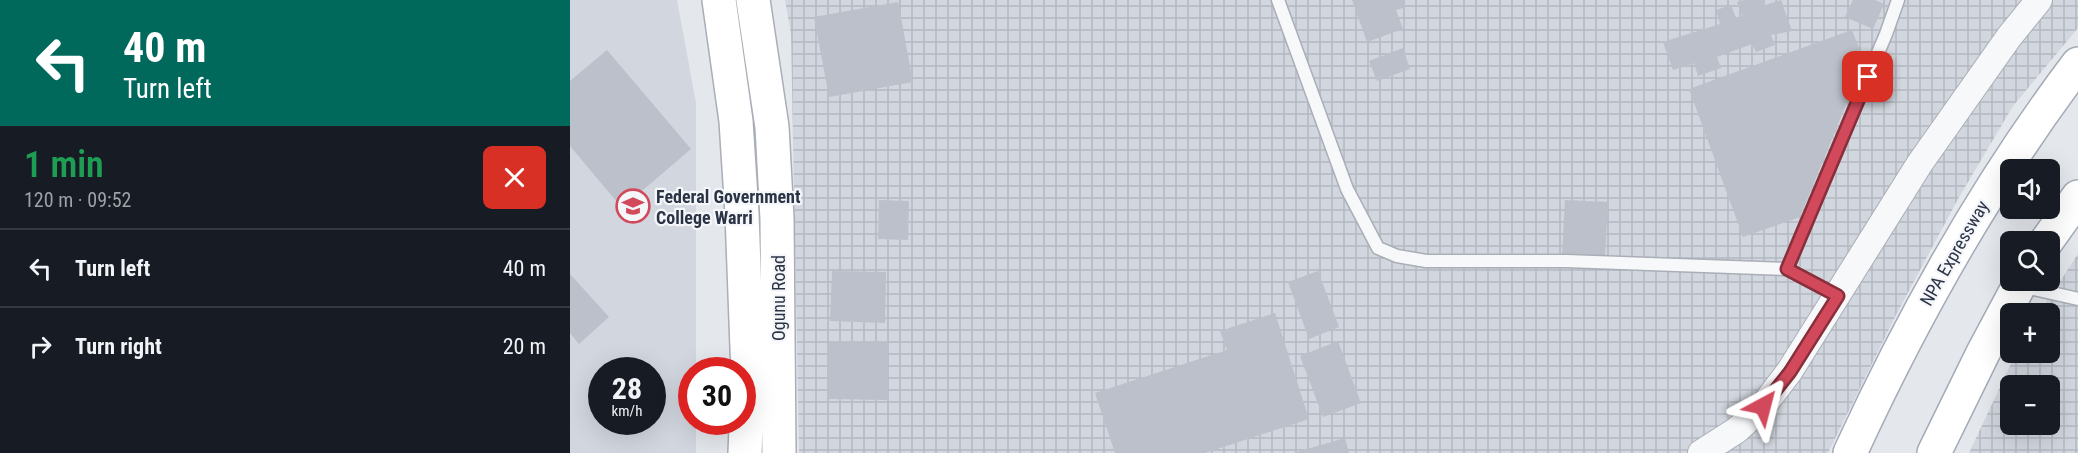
<!DOCTYPE html>
<html lang="en">
<head>
<meta charset="utf-8">
<style>
	body { margin:0; font-family:"Roboto Condensed",sans-serif; background:#20242c; color:#f1f3f6; height:100vh; display:flex; flex-direction:column; font-size:22px; white-space:nowrap }
	* { box-sizing:border-box; margin:0 }
	p { font-size:20px; color:#9ea1a6 }
	.icon { flex:none; width:33px; height:33px; fill:none; stroke:currentColor; stroke-width:2; stroke-linecap:round; stroke-linejoin:round }
	.map { position:relative; flex:1; overflow:hidden }
	.sheet { display:flex; flex-direction:column; background:#171b24; width:570px }
	.sheet>* { flex:none }
	.guide { background:#00695c; color:#fff; overflow:hidden }
	.controls { position:absolute; left:1430px; top:159px; display:grid; gap:12px }
	.controls a { display:grid; place-items:center; width:60px; height:60px; border-radius:9px; background:#171b24; box-shadow:0 6px 24px #0002; font-size:30px }
	.speed { position:absolute; left:18px; top:357px; display:flex; gap:12px; font-size:30px; font-weight:700; text-align:center }
	.speed>* { display:grid; place-content:center; width:78px; height:78px; border-radius:50%; background:#171b24; box-shadow:0 6px 24px #0002; line-height:1 }
	.speed small { font-size:15px; font-weight:400 }
	.speed .limit { border:9px solid #d22; background:#fff; color:#111 }
	.pin { position:absolute; display:grid; place-items:center; width:51px; height:51px; color:#fff; margin:-26px; border-radius:12px; box-shadow:0 3px 9px #0006 }
	.me { position:absolute; width:66px; margin:-33px; rotate:38deg; stroke-linejoin:round; filter:drop-shadow(0 0 4px #0008) }
	.turn { display:flex; align-items:center; gap:21px; height:126px; padding:0 24px; font-size:27px }
	.turn .icon { width:78px; height:78px; stroke-width:2.5 }
	.turn b { display:block; font-size:42px; line-height:51px }
	.round { display:grid; place-items:center; flex:none; width:63px; height:63px; border-radius:9px; background:#20242c }
	.headline { display:flex; align-items:center; justify-content:space-between; height:102px; padding:0 24px }
	h1 { font-size:36px; font-weight:600; line-height:45px; color:#1e9e55 }
	ul { padding:0; list-style:none }
	li { display:flex; align-items:center; gap:18px; height:78px; padding:0 24px; border-top:2px solid #363941 }
	li div { flex:1 }
	li b { display:block; font-size:22px }
	li em { font-style:normal }
	main { display:flex; flex:1; min-height:0 }
	.map>svg:first-child { display:block }
	.built { fill:#d2d6de; fill-rule:evenodd }
	.industrial { fill:url(#industrial-grid); fill-rule:evenodd }
	.building { fill:#bbc0ca }
	.lines { fill:none; stroke-linecap:round; stroke-linejoin:round }
	.service-casing { stroke:#a9aeb7; stroke-width:15 }
	.minor-casing { stroke:#a9aeb7; stroke-width:28 }
	.secondary-casing { stroke:#a9aeb7; stroke-width:36 }
	.primary-casing { stroke:#a3abb8; stroke-width:36 }
	.service { stroke:#f7f8fa; stroke-width:12 }
	.minor { stroke:#f7f8fa; stroke-width:26 }
	.secondary { stroke:#fff; stroke-width:33 }
	.primary { stroke:#fff; stroke-width:33 }
	.route-casing { stroke:#882f3b; stroke-width:15 }
	.route { stroke:#d1495b; stroke-width:10 }
	.labels { text-anchor:middle; dominant-baseline:central; stroke-width:4.5; stroke-linejoin:round; paint-order:stroke }
	.poi-label { font-size:18px; font-weight:bold; fill:#2b3445; stroke:#f4f6f9; text-anchor:start }
	.street-label { font-size:18px; fill:#2b3445; stroke:#f4f6f9 }
</style>
</head>
<body>
<main>
<section class="sheet">
<div class="guide">
<div class="turn"><svg class="icon" aria-label="left" viewBox="0 0 24 24"><path d="M17 20v-9H6M10 6l-5 5 5 5"/></svg><div><b>40 m</b>Turn left</div></div>
</div>
<div class="headline"><div><h1>1 min</h1><p>120 m · 09:52</p></div><a class="round" style="background:#d93025;color:#fff"><svg class="icon" aria-label="close" viewBox="0 0 24 24"><path d="M6 6l12 12M18 6L6 18"/></svg></a></div>
<ul>
<li><svg class="icon" aria-label="left" viewBox="0 0 24 24"><path d="M17 20v-9H6M10 6l-5 5 5 5"/></svg><div><b>Turn left</b></div><em>40 m</em></li>
<li><svg class="icon" aria-label="right" viewBox="0 0 24 24"><path d="M7 20v-9h11M14 6l5 5-5 5"/></svg><div><b>Turn right</b></div><em>20 m</em></li>
</ul>
</section>
<div class="map">
<svg width="1508" height="453" viewBox="0 0 1508 453">
	<defs>
		<pattern id="industrial-grid" width="8" height="8" patternUnits="userSpaceOnUse" patternTransform="scale(1.5)"><rect width="8" height="8" fill="#d2d6de"/><path d="M0 4h8M4 0v8" fill="none" stroke="#b4b8c0"/></pattern>
	</defs>
	<rect width="100%" height="100%" fill="#e4e7ec"/>
	<!-- built -->
	<path class="built" d="M0 0H107L126 103V370H122V422H126V453H0ZM32 370H82V422H32Z"/>
	<!-- industrial -->
	<path class="industrial" d="M215 0H1508V28L1443 106 1388 199 1326 315 1258 453H229L221 34Z
		M1508 254V453H1399L1446 353 1479 352V314L1469 313ZM1440 386H1479V424H1440Z"/>
	<!-- building -->
	<path class="building" d="M782 0H834L836 7 826 10 833 29 797 42Z
		M1174 0H1193L1195 5 1211 0 1222 31 1201 35 1205 45 1186 52 1182 44 1147 57 1151 68 1128 76 1124 63 1103 70 1093 42 1150 24 1146 10 1161 5 1166 18 1172 16 1167 2Z
		M1283 0H1305L1314 4 1303 29 1275 17Z
		M328 2 343 82 259 97 244 17Z
		M1282 30 1294 61 1230 217 1173 237 1119 89Z
		M833 48 840 69 807 81 799 61Z
		M37 50 121 149 52 208 0 146V81Z
		M309 200 339 201 338 240 308 239Z
		M995 200 1038 202 1035 257 992 255Z
		M262 271 316 272 315 323 260 321Z
		M748 271 769 327 739 339 718 282Z
		M0 274 39 317 9 344 0 333Z
		M705 313 739 419 635 453H545L525 393 657 350 650 331Z
		M259 341H318V400L258 399Z
		M768 341 791 403 753 417 730 356Z
		M775 438 779 453H727V452Z"/>
	<g class="lines">
		<defs>
			<path id="service" d="M708 0 777 189 808 248 827 256 856 261H996L1217 269 1268 296
				M1217 269 1316 34 1328 0
				M1451 286 1508 299"/>
			<path id="minor" d="M1131 453 1167 430 1193 406 1219 372 1350 163 1439 37 1469 0"/>
			<path id="secondary" d="M149 0 166 121 172 214 178 375 175 453
				M183 0 202 127 207 219 209 453"/>
			<path id="primary" d="M1476 242 1508 197
				M1280 453C1343 316 1417 184 1508 64
				M1364 453 1413 353 1452 280"/>
		</defs>
		<!-- service casing -->
		<use href="#service" class="service-casing"/>
		<!-- minor casing -->
		<use href="#minor" class="minor-casing"/>
		<!-- secondary casing -->
		<use href="#secondary" class="secondary-casing"/>
		<!-- primary casing -->
		<use href="#primary" class="primary-casing"/>
		<!-- service -->
		<use href="#service" class="service"/>
		<!-- minor -->
		<use href="#minor" class="minor"/>
		<!-- secondary -->
		<use href="#secondary" class="secondary"/>
		<!-- primary -->
		<use href="#primary" class="primary"/>
	</g>
	<g class="lines">
		<defs>
			<path id="route" d="M1193 406 1220 372 1268 296 1217 269 1298 77"/>
		</defs>
		<!-- route casing -->
		<use href="#route" class="route-casing"/>
		<!-- route -->
		<use href="#route" class="route"/>
	</g>
	<!-- icons -->
	<defs>
		<symbol id="university-ring" viewBox="-11 -11 22 22"><circle r="9.5" fill="#f4f6f9" stroke="#d1495b" stroke-width="1.5"/><path d="M0-5L7-2L0 1L-7-2ZM-4 1L0 2.5L4 1V4Q0 6-4 4Z" fill="#d1495b"/></symbol>
	</defs>
	<g fill-rule="evenodd">
		<use href="#university-ring" x="44" y="187" width="38" height="38"/>
	</g>
	<g class="labels">
		<!-- poi labels -->
		<g class="poi-label">
			<text x="86" y="196">Federal Government<tspan x="86" dy="21">College Warri</tspan></text>
		</g>
		<!-- street labels -->
		<g class="street-label">
			<text transform="translate(1384 253) rotate(-60)">NPA Expressway</text>
			<text transform="translate(208 298) rotate(-90)">Ogunu Road</text>
		</g>
	</g>
</svg>
<div class="controls">
<a><svg class="icon" aria-label="sound" viewBox="0 0 24 24"><path d="M4 9h4l5-4v14l-5-4H4zM17 9q2 3 0 6"/></svg></a>
<a><svg class="icon" aria-label="search" viewBox="0 0 24 24"><circle cx="10" cy="10" r="6"/><path d="M15 15l6 6"/></svg></a>
<a>+</a>
<a>−</a>
</div>
<div class="speed"><div>28<small>km/h</small></div><div class="limit">30</div></div>
<div class="pin" style="left:1298px;top:77px;background:#d93025"><svg class="icon" aria-label="arrive" viewBox="0 0 24 24"><path d="M6 21V4h12l-3 4 3 4H6"/></svg></div>
<svg class="me" style="left:1193px;top:406px" viewBox="-20 -20 40 40"><path d="M0-17L14 15 0 8-14 15z" fill="#d1495b" stroke="#fff" stroke-width="4"/></svg>
</div>
</main>
</body>
</html>
